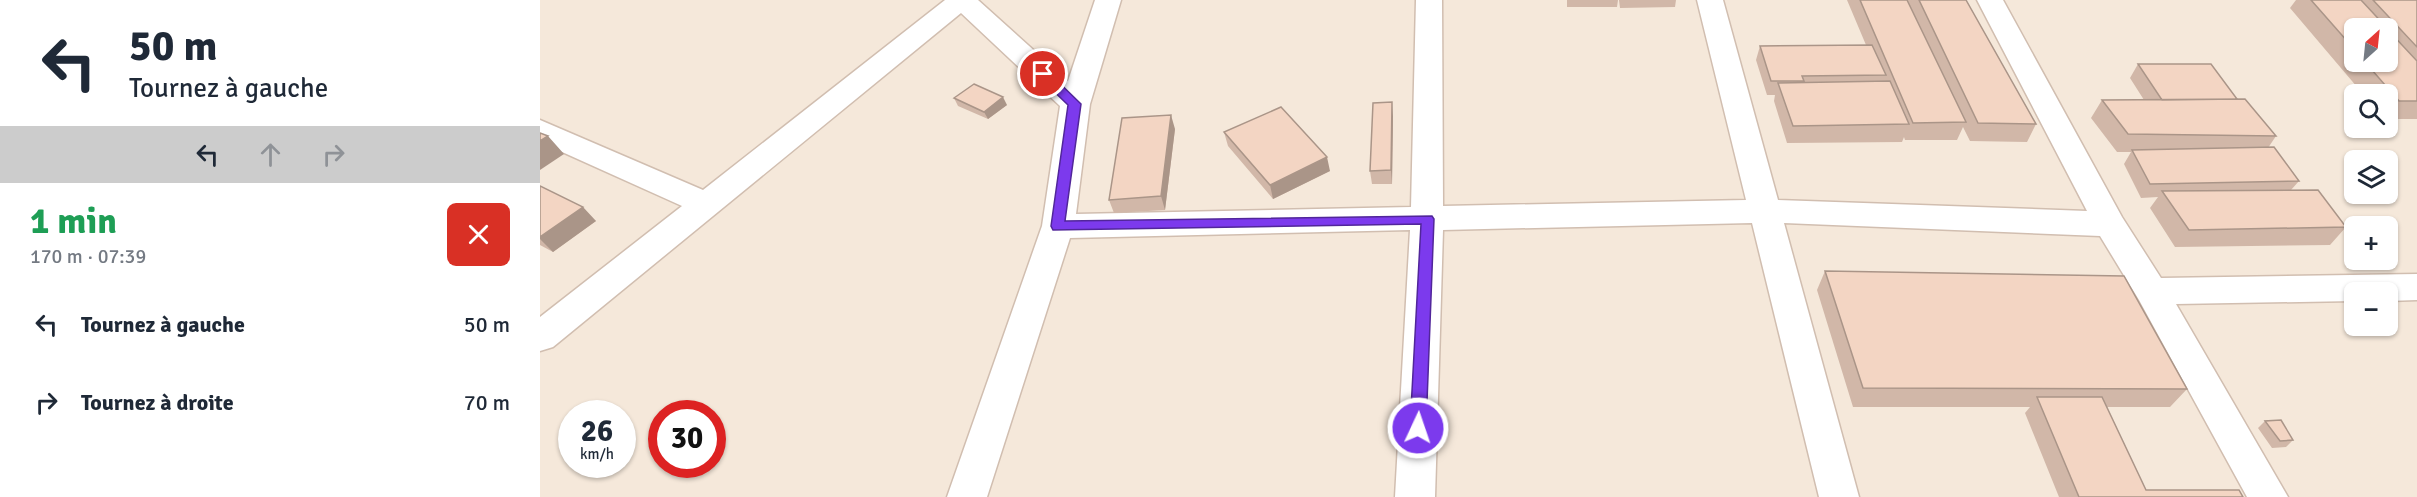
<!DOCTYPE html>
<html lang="fr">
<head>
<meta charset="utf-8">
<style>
	body { margin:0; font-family:Signika,sans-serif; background:#f6f6f7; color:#1f2937; height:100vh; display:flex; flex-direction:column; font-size:22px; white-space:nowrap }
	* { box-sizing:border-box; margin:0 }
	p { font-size:20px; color:#747a83 }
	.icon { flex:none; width:33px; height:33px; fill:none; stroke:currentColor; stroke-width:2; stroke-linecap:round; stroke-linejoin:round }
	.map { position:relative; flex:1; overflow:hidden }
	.panel { display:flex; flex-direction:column; background:#fff; width:540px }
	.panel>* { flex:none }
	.top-card { background:#fff; color:#1f2937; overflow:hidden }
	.needle { width:39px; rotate:27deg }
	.controls { position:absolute; left:1804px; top:18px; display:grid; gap:12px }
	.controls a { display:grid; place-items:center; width:54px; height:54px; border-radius:9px; background:#fff; box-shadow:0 2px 4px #0004; font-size:30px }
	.speed { position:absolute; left:18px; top:400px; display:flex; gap:12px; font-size:30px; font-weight:700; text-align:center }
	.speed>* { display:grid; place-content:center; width:78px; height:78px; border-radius:50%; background:#fff; box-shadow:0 2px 4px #0004; line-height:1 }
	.speed small { font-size:15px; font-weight:400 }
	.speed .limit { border:9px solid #d22; background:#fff; color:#111 }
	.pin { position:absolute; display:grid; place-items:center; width:51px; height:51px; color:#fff; margin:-26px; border:3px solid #fff; border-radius:50%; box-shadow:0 2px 6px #0007 }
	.me { position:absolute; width:66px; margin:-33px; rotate:3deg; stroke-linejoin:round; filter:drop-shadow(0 0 4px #0008) }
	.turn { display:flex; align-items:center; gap:21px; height:126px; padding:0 30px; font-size:27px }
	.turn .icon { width:78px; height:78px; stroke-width:2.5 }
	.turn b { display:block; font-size:42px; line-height:51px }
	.lanes { display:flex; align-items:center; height:57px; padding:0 30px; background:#0003; justify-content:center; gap:30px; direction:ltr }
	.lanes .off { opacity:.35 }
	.round { display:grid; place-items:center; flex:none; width:63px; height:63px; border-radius:9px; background:#f6f6f7 }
	.summary { display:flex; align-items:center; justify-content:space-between; height:102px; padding:0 30px }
	h1 { font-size:36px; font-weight:800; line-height:45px; color:#1e9e55 }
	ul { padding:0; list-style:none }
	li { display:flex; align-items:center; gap:18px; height:78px; padding:0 30px }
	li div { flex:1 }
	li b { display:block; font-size:22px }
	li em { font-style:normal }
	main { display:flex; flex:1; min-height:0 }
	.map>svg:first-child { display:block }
	.residential { fill:#f5e8da; fill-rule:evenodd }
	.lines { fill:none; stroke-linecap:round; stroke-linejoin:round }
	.minor-casing { stroke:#d1beb0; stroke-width:3 }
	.minor { fill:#fff; fill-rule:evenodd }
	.wall { fill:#d1b7a8; fill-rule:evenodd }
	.shaded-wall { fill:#aa9588 }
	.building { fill:#f3d5c3; stroke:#aa9588; stroke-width:1.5 }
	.route { fill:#7c3aed; stroke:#51269a; stroke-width:1.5 }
</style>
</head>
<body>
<main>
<section class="panel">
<div class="top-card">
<div class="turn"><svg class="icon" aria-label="left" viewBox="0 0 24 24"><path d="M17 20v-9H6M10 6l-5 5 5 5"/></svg><div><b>50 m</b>Tournez à gauche</div></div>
<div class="lanes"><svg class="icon" aria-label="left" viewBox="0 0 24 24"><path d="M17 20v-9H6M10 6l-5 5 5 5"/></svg><svg class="icon off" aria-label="ahead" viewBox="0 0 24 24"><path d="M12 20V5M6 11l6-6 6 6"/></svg><svg class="icon off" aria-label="right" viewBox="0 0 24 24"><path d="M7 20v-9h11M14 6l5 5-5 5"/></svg></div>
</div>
<div class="summary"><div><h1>1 min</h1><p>170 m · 07:39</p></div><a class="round" style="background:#d93025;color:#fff"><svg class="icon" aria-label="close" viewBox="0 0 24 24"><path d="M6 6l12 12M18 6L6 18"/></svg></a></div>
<ul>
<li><svg class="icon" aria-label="left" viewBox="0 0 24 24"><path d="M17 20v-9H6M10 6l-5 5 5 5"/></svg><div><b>Tournez à gauche</b></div><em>50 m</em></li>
<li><svg class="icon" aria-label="right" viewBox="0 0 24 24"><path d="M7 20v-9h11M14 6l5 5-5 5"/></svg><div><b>Tournez à droite</b></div><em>70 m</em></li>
</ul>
</section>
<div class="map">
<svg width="1877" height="497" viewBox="0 0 1877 497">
	<rect width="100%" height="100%" fill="#fdf6ec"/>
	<!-- residential -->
	<path class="residential" d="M0 0H1877V497H0ZM1815 28H1848V62H1815ZM1815 94H1848V128H1815ZM1815 160H1848V194H1815ZM1815 226H1848V260H1815ZM1815 292H1848V326H1815ZM32 414H82V465H32ZM122 414H172V465H122Z"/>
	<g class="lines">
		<defs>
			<path id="minor" d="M405 0H438L528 81 555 0H581L550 104 536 214 871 207 876 0H902L903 206 1206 200 1157 0H1183L1238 200 1547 211 1437 0H1463L1582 217 1621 278 1877 274V300L1848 301V292H1815V301L1636 304 1748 497H1707L1599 300 1560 236 1244 223 1319 497H1279L1212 223 903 230 895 497H855L870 230 530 238 447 497H407L502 226 520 106 421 13 13 347 0 351V317L142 206 0 142V120L163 190Z"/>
		</defs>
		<!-- minor casing -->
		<use href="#minor" class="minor-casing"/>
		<!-- minor -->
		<use href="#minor" class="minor"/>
	</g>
	<!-- wall -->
	<path class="wall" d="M1027 0H1078L1077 7H1027Z
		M1079 0H1136L1135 7 1080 8Z
		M1307 0H1426L1496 124 1487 142 1430 141 1423 127 1417 140H1365L1364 137 1362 142 1247 143 1234 101 1235 95H1227L1216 60 1220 46 1326 45Z
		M1756 0H1877V119H1848V94H1823L1750 8ZM1815 28H1848V62H1815Z
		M1598 64 1697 99 1736 136 1728 148 1759 181 1751 190 1806 227 1790 245 1635 247 1610 208 1618 197 1601 198 1584 164 1591 152H1577L1551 118 1562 100H1604L1590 78Z
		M414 98 467 105 448 119 418 106Z
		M853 116 852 184H832L830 171Z
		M635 129 625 210 574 213 569 200Z
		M684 132 790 171 733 199 688 146Z
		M0 186 56 221 13 252 0 245Z
		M1285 271 1647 389 1630 407H1567L1606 490 1703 497H1519L1485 413 1490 407H1313L1277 290Z
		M1725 421 1753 440 1746 447 1732 448 1718 428Z"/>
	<!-- shaded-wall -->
	<path class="shaded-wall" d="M463 97 467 105 448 119 444 112Z
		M852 102 853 116 852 184 851 170Z
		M631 115 635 129 625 210 621 196Z
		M8 136 24 154 0 170V141Z
		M787 157 790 171 733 199 730 185Z
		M43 207 56 221 13 252 0 239V237Z"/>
	<!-- building -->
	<path class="building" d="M1320 0H1367L1426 122 1373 123Z
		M1379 0H1426L1496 124 1438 123Z
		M1771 0H1821L1847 28H1815V50Z
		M1833 0H1877V47Z
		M1848 30 1877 61V101H1859L1825 62H1848Z
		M1332 45 1346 75 1262 76 1264 81H1231L1220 46Z
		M1598 64H1671L1697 99 1622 100Z
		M1350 81 1369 124 1253 126 1238 83Z
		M434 84 463 97 444 112 414 98Z
		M1705 99 1736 136 1588 134 1562 100Z
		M852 102 851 170 830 171 833 103Z
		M741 107 787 157 730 185 684 132Z
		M631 115 621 196 569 200 582 118Z
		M0 133 8 136 0 141Z
		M1734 147 1759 181 1610 184 1592 150Z
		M0 186 43 207 0 237Z
		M1778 190 1806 227 1649 230 1622 191Z
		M1285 271 1584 276 1647 389 1323 388Z
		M1497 397H1562L1606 490H1699L1703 497H1539Z
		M1741 420 1753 440 1740 441 1725 421Z"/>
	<!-- route -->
	<path class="route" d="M503 70 507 71 541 104 525 221 892 216 894 219 886 428 883 432 878 434 872 432 870 428 881 224 513 230 511 226 528 105 499 77 497 74Z"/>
</svg>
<div class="controls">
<a><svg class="needle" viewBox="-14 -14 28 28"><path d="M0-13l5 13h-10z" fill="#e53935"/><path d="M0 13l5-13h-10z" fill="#747a83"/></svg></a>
<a><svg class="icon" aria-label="search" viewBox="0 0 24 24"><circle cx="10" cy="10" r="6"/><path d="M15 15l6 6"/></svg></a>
<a><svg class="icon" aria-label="layers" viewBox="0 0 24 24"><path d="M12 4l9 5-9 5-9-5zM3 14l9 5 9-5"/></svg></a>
<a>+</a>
<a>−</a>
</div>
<div class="speed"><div>26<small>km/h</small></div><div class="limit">30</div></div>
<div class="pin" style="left:503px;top:74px;background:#d93025"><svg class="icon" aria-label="arrive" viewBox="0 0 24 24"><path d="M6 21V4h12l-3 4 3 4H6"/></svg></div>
<svg class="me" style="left:878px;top:428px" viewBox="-20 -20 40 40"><circle r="17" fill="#7c3aed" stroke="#fff" stroke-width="3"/><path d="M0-11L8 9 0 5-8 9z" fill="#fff"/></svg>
</div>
</main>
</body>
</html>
